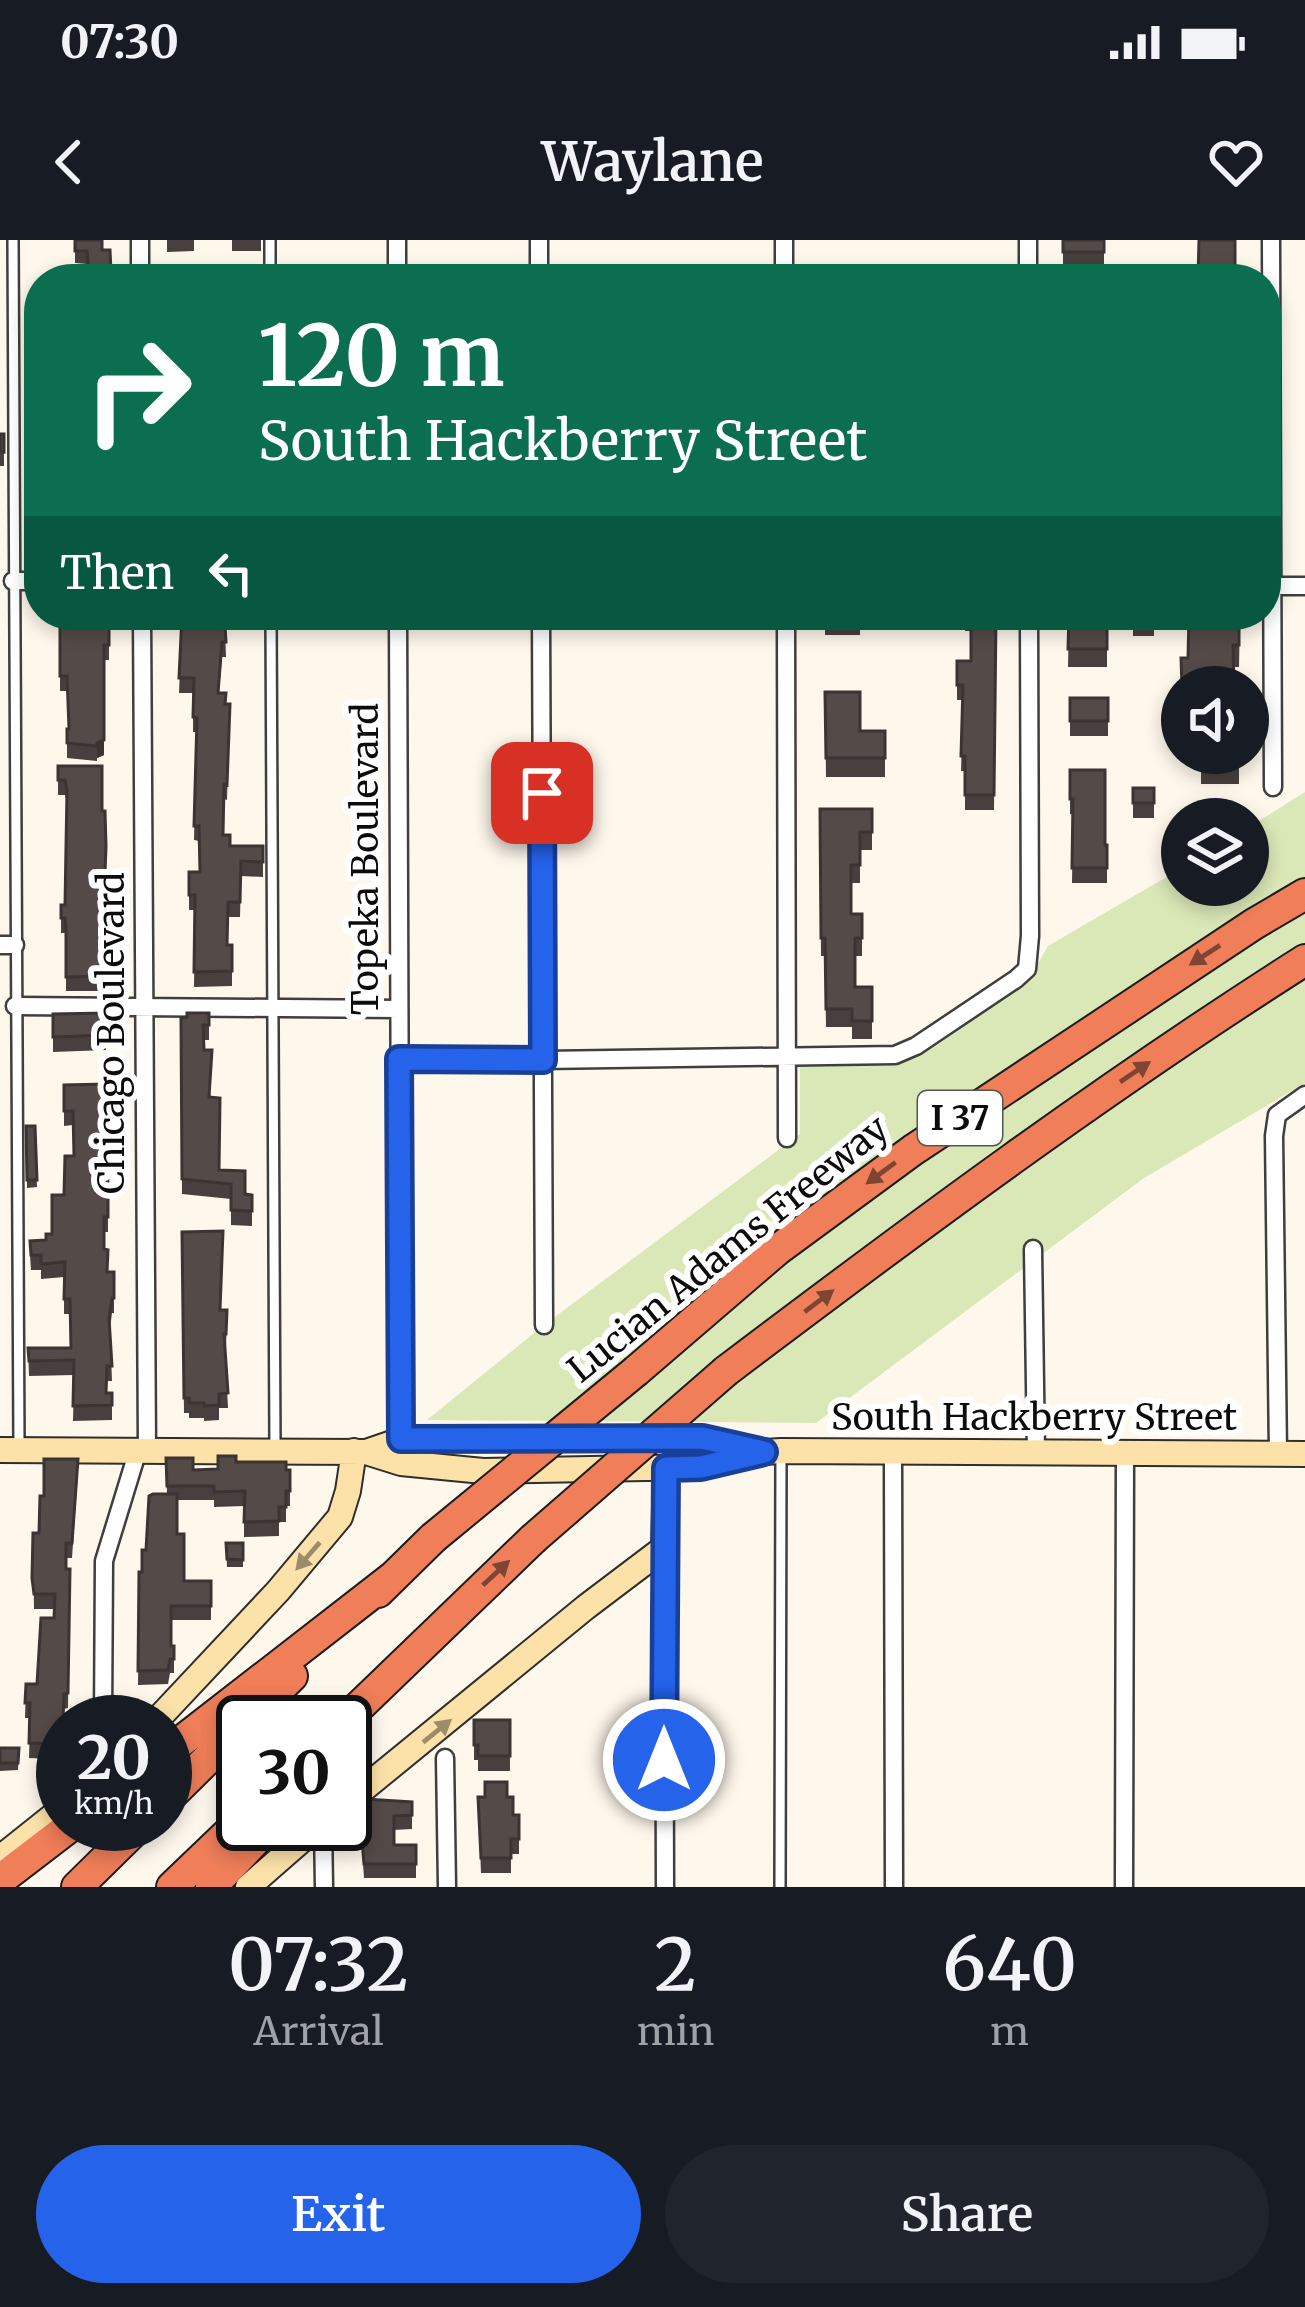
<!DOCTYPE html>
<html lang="en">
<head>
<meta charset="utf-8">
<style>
	body { margin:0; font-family:Merriweather,serif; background:#20242c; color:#f1f3f6; height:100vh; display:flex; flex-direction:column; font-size:45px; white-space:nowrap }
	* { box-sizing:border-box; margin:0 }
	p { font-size:39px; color:#9ea1a6 }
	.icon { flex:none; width:66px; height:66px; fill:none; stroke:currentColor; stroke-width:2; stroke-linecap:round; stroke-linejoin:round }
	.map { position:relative; height:1647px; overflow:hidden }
	.drawer { display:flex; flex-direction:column; background:#171b24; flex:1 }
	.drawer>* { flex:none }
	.banner { position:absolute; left:24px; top:24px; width:1257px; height:366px; border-radius:48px; box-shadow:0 6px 18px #0003; background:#0b6e4f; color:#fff; overflow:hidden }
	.buttons { position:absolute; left:1161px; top:426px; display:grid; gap:24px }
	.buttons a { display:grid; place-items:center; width:108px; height:108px; border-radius:50%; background:#171b24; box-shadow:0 6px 18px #0003; font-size:60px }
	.speed { position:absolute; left:36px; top:1455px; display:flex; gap:24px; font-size:60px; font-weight:700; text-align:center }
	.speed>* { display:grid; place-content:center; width:156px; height:156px; border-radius:50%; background:#171b24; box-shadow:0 6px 18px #0003; line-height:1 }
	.speed small { font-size:30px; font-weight:400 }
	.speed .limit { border:6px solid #111; border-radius:18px; background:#fff; color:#111 }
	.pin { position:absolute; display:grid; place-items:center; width:102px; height:102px; color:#fff; margin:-51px; border-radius:24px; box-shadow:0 6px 18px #0006 }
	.me { position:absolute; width:132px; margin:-66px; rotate:0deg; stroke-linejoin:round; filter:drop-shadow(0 0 9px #0008) }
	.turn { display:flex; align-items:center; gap:42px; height:252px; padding:0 36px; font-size:54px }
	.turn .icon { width:156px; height:156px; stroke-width:2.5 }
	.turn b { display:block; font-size:84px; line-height:102px }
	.then { display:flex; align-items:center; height:114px; padding:0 36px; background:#0003; gap:24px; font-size:45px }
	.eta { display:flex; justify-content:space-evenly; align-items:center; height:204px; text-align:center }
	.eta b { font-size:72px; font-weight:600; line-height:84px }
	.button { display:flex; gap:24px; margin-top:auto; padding:24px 36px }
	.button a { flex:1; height:138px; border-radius:72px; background:#2563eb; color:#fff; font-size:48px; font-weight:600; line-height:138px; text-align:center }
	.button a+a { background:#20242c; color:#f1f3f6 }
	.status { display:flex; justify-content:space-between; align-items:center; height:84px; padding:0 60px; background:#171b24; direction:ltr }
	.status svg { height:33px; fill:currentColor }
	header { display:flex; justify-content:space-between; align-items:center; height:156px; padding:0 36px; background:#171b24; font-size:54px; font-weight:600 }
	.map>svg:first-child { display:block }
	.green { fill:#dae7b7 }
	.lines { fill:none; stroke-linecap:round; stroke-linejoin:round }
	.lane-casing { stroke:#3f3f3f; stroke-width:14 }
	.street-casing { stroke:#3f3f3f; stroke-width:21 }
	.secondary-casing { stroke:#2e2e2e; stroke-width:28 }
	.highway-casing { stroke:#1d1d1d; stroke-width:34 }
	.lane { stroke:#fff; stroke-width:9 }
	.street { stroke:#fff; stroke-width:16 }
	.secondary { stroke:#fce2a9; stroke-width:24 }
	.highway { stroke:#ef7e59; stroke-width:30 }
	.highway-bridge-casing { stroke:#1d1d1d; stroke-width:34; stroke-linecap:butt }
	.highway-bridge { stroke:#ef7e59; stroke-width:30 }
	.wall { fill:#48403f }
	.shaded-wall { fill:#3b3433 }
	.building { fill:#544b49; stroke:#3b3433; stroke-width:3 }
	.oneway { fill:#7e4532 }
	.oneway2 { fill:#9c8c6a }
	.route-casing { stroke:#184099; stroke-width:30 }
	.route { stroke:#2563eb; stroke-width:21 }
	.labels { text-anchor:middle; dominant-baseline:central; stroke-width:12; stroke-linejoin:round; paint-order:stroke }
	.shield { fill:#fff; stroke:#555; stroke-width:3 }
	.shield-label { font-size:33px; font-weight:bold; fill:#0c0c0c }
	.street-label { font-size:36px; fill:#0c0c0c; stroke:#fff }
</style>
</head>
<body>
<div class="status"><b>07:30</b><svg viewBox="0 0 49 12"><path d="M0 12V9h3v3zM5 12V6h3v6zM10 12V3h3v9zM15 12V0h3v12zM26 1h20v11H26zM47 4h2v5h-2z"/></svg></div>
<header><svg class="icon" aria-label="back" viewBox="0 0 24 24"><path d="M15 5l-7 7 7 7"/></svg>Waylane<svg class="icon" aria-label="heart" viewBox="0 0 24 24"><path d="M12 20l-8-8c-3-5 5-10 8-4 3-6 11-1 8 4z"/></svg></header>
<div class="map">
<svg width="1305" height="1647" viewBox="0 0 1305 1647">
	<rect width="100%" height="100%" fill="#fef7ec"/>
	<!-- green -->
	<path class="green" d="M1305 552V843L1144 938 816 1183 427 1180 544 1085 800 894V827L899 825 936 806 1027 743 1048 706 1182 628V645H1248V588Z"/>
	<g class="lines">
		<defs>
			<path id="lane" d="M13 0 19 1207
				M270 0V39
				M271 375 275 1210
				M780 1647 781 1211"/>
			<path id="street" d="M140 0V39
				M397 0V39
				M539 0V39
				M784 0V39
				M1028 0V39
				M1271 0 1273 547
				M13 341H39
				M1266 346H1305
				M142 375 147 1210
				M398 375 401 1208
				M541 375 544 1085
				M786 375 787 898
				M0 705H15
				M15 766 399 769
				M399 819 543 820 895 815 916 806 1016 739 1027 729 1030 696 1029 375
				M1033 1009 1036 1213
				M893 1213 894 1647
				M1278 1214 1274 896 1277 875 1305 855
				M664 1308 665 1647
				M103 1482 104 1321 138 1210
				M445 1518 447 1647
				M323 1584 324 1647
				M1124 1647 1125 1212"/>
			<path id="secondary" d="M0 1210 366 1212 401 1223 483 1231 701 1227 764 1212 781 1211 1305 1214
				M366 1212 401 1200 456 1199 702 1198 755 1210
				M155 1482 278 1351 340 1277 348 1251 354 1211
				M345 1564 586 1367 664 1308 666 1229
				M0 1618 63 1568
				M248 1647 320 1584"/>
			<path id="highway" d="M636 1131 777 1010 913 910 1254 684 1305 654
				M726 1131C915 988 1105 847 1305 720
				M378 1352 433 1298
				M245 1482 292 1436
				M343 1482 533 1299
				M165 1514 393 1337
				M165 1561 243 1484
				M0 1640 73 1584
				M77 1647 141 1584
				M172 1647 243 1579
				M211 1647 271 1584"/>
		</defs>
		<!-- lane casing -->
		<use href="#lane" class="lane-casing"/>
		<!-- street casing -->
		<use href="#street" class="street-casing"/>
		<!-- secondary casing -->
		<use href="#secondary" class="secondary-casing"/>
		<!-- highway casing -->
		<use href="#highway" class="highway-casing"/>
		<!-- lane -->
		<use href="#lane" class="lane"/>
		<!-- street -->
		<use href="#street" class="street"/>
		<!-- secondary -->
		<use href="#secondary" class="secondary"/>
		<!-- highway -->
		<use href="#highway" class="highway"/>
		<defs>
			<path id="highway-bridge" d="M433 1298 636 1131
				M533 1299 726 1131"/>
		</defs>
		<!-- highway-bridge casing -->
		<use href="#highway-bridge" class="highway-bridge-casing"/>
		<!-- highway-bridge -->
		<use href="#highway-bridge" class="highway-bridge"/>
	</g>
	<!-- wall -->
	<path class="wall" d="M75 0 102 10H110L111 39H88L87 24 75 23Z
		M167 0H194V11L167 12Z
		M232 0H261V11H232Z
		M1063 0H1104V27H1063Z
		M0 194H4V226H0Z
		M109 375V420H104V515L97 518V521L67 518V489H69L67 451H60V382H74Z
		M182 375 215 386H225L226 417H222L219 453 226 464H230L227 560 224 559 223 595 230 606H263V637L241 636 240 677H228V705H232V746L194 747 195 670H189V632H200L199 601 194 600 196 492H193V453H179Z
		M825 375H860V395H825Z
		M965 375H996L994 570H965V531H961L963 460H957V421H971V391H965Z
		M1069 375H1154V396H1133V384H1107V427H1068Z
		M1240 375 1239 427H1234V447H1182V462L1181 418H1188Z
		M825 452 860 491H885V537H826Z
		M1070 458H1108V496H1070Z
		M1201 513H1239V544H1201Z
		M58 526H102L103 686H106V747H101V751H66V704L65 693H61V665H65L67 564 65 555H58Z
		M1070 530 1105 605H1107V643H1072L1073 574H1070Z
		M1133 548H1154V578H1133Z
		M820 569H872V610H860V643H851V674H862V716H855V747H872V799H852V787H826L825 716H821Z
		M106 773V810L53 812V774Z
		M209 773V800H204L219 930 245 954 252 955V986L231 985V959L182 954 181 778Z
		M64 845 108 969V992H104V1009L108 1032H114V1073H112L110 1089 112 1141H107L106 1153H112V1180L73 1181 74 1135 29 1136 28 1108H71L70 1074H64V1037L41 1039V1030H31L30 1016 52 994 64 955 73 916V885L64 886Z
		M26 886H35L37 947 27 948Z
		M182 992 220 1070H227L226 1108 225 1109 228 1168H219V1180L204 1181V1178H189V1173H184Z
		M166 1218 193 1230 218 1229 236 1222 290 1230V1266H286V1282H279V1296L244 1297V1266L214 1267V1260H177V1294L184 1341H211V1380H171V1406L174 1419V1433H170L168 1444 138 1445 139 1332H142L146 1310 167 1254Z
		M78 1233 72 1318H66V1329H70L68 1468 64 1469 63 1510 62 1516H54V1519L29 1518 30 1478H25L26 1444H37L54 1378V1369H34L33 1293H39L44 1256Z
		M226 1303H243V1327H227Z
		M474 1480H510V1531H478V1520H474Z
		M0 1508H19L18 1530 0 1531Z
		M478 1557H507L513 1575H519V1614H511V1633H481Z
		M412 1562V1589L394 1590V1605H416V1638H364L359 1566Z"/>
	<!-- shaded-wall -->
	<path class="shaded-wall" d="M104 500V515L97 518V503Z"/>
	<!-- building -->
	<path class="building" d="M75 0H102V10H110L111 32H89L87 11H75Z
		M1063 0H1104V12H1063Z
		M1199 0H1235V39H1198Z
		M0 194H4V212L0 211Z
		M74 375H109V405H104V500L97 503V506L67 503V489H69L67 436H60V382H75Z
		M182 375H215V386H225L226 402H222L218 453H226L225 464H230L227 545 224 544 223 595H230V606H263V622L241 621 240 662H228L227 705H232V731L194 732 195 655H189V632H200L199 586H194L197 478 193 477 194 438H179Z
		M825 375H860V381H825Z
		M965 375H996L994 555H965V516H961L963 445H957V421H971V376Z
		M1069 375H1107V409H1068Z
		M1133 375H1154V378H1133Z
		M1189 375H1239V405H1233L1234 447 1182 446 1181 418H1188Z
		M825 452H860V491H885V518H826Z
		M1070 458H1108V481H1070Z
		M1201 513H1239V522H1201Z
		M58 526H102V571H105L106 606 103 686H106V732H101V736L66 737V691L65 678H61V665H65L67 550 65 540H58Z
		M1070 530H1105V605H1107V628H1072L1073 559H1070Z
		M1133 548H1154V563H1133Z
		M820 569H872V592H860V625H851V674H862V698H855V747H872V781H852V769H826L825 698H821Z
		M106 773V795L53 797V774Z
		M187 773H209V785H203L204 810H212L209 857 220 858 219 930 245 931V954L252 955V971L231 970V944L182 939 181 778 187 777Z
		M107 844 108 954V977H104V1009L108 1010 107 1032H114V1058H112L109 1078 112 1126H107L106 1153H112V1165L73 1166 74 1120 29 1121 28 1108H71L70 1059H64L65 1022 41 1024V1015H31L30 1001 46 1000V994H52V955H64L65 916H74L73 871H64V845Z
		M26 886H35L37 940H27Z
		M223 991 220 1070H227L226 1094H224L228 1153 219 1154V1165L204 1166V1163H189V1158H184L182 992Z
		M218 1216H236V1222H286V1230H290V1251H286V1267H279V1281L244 1282 245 1251 214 1252V1246H167L166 1218H193V1230L218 1229Z
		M44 1219H78L72 1303H66V1329H70L68 1453 64 1454 63 1480H68L67 1482H63L62 1501H54V1504L29 1503 30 1463H25L26 1444H37L41 1378H54L55 1354H34L32 1338 33 1293H39L40 1256H44Z
		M153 1254H177V1294H184V1341H211V1366H171V1406H174V1419H170L168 1430 138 1431 139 1332H142V1310H146L149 1256Z
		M226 1303H243V1320L227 1319Z
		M474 1480H510V1516H478V1505H474Z
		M0 1508H19L18 1523H0Z
		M485 1542H507V1557H513V1575H519V1599H511V1618H481L478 1557H485Z
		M364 1559 412 1562V1575L394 1576V1605H416V1624H364L359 1566H364Z"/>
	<!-- one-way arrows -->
	<defs><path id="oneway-solid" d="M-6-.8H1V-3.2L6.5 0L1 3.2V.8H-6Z" transform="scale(3)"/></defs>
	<g class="oneway">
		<use href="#oneway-solid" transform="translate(1205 715) rotate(147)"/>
		<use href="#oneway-solid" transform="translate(1135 832) rotate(-34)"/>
		<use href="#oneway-solid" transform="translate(881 933) rotate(144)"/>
		<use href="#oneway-solid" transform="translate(819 1061) rotate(-37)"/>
		<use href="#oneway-solid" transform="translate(496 1333) rotate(-43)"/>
	</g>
	<g class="oneway2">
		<use href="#oneway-solid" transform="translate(308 1316) rotate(131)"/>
		<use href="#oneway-solid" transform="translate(437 1491) rotate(-39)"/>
	</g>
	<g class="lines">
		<defs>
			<path id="route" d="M542 553 543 820 399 819 401 1199 702 1198 764 1212 701 1227 666 1228 664 1520"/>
		</defs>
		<!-- route casing -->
		<use href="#route" class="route-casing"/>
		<!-- route -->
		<use href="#route" class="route"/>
	</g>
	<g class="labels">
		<!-- shield labels -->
		<rect class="shield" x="918" y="851" width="84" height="54" rx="9"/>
		<g class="shield-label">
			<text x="960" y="878">I 37</text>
		</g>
		<!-- street labels -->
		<g class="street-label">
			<text transform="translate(365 619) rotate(-90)">Topeka Boulevard</text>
			<text transform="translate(111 793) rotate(-90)">Chicago Boulevard</text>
			<text transform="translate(728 1009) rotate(-39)">Lucian Adams Freeway</text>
			<text x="1034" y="1177">South Hackberry Street</text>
		</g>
	</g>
</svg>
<div class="buttons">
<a><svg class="icon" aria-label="sound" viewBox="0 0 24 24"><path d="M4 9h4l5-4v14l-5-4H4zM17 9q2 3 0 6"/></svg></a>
<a><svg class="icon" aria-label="layers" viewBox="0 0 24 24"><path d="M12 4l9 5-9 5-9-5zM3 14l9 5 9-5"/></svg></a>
</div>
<div class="speed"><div>20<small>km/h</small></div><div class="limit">30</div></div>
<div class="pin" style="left:542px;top:553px;background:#d93025"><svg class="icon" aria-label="arrive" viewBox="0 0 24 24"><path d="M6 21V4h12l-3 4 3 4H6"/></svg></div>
<svg class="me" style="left:664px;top:1520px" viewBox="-20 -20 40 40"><circle r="17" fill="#2563eb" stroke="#fff" stroke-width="3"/><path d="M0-11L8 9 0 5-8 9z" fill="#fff"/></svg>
<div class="banner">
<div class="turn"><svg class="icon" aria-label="right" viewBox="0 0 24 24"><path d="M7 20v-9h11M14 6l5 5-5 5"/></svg><div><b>120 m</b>South Hackberry Street</div></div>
<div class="then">Then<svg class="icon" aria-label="left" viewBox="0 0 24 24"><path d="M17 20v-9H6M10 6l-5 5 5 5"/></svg></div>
</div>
</div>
<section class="drawer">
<div class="eta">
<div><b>07:32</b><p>Arrival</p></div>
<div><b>2</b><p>min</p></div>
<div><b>640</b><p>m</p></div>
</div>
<div class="button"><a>Exit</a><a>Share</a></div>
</section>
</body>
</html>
